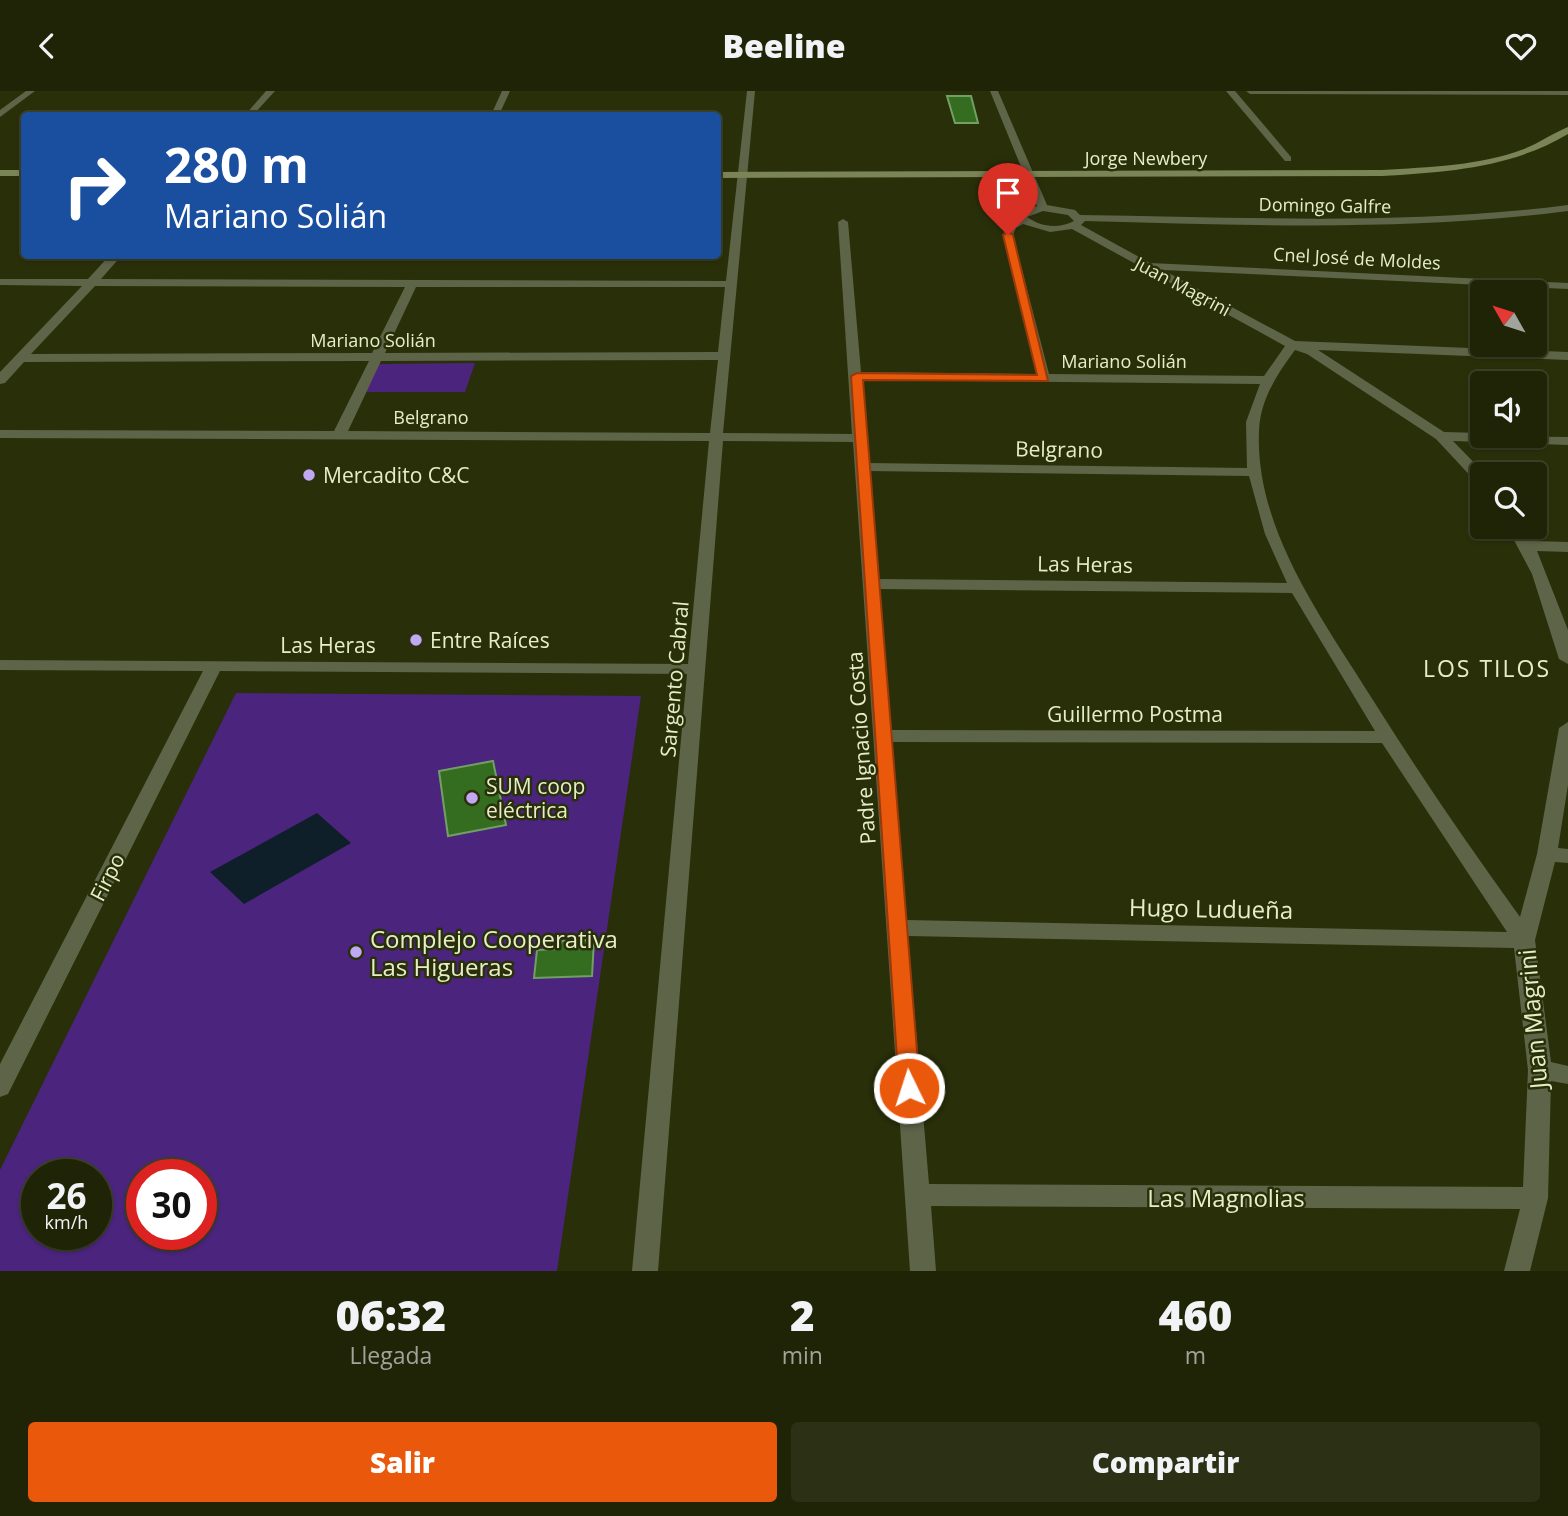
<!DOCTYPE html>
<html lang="es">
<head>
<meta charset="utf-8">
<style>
	body { margin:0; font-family:"Open Sans",sans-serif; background:#2c3015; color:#f1f3f6; height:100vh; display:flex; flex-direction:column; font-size:26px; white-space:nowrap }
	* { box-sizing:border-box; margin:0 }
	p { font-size:23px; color:#a1a49b }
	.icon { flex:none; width:38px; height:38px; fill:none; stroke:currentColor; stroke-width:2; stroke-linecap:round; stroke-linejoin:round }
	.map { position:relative; height:1180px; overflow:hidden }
	.sheet { display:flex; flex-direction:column; background:#1f2407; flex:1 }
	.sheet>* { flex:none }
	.top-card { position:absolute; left:21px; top:21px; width:700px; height:147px; border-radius:7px; box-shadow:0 2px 5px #0004,0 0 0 2px #3c4128; background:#1a4fa0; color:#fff; overflow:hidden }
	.needle { width:46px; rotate:309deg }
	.buttons { position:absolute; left:1470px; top:189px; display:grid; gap:14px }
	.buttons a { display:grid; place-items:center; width:77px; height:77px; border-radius:7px; background:#1f2407; box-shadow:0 2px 5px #0004,0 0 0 2px #3c4128; font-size:35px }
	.speed { position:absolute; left:21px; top:1068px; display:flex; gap:14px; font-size:35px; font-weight:700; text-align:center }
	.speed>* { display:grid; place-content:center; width:91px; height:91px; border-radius:50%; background:#1f2407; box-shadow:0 2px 5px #0004,0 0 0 2px #3c4128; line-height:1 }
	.speed small { font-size:18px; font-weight:400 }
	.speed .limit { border:10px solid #d22; background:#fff; color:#111 }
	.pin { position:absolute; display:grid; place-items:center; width:60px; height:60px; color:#fff; margin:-72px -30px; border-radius:50% 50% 50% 0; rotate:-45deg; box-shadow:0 0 7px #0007 }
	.pin .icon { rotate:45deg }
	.me { position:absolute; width:77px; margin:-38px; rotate:356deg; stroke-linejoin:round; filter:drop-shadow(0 0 5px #0008) }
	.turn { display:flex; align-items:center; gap:24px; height:147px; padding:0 28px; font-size:32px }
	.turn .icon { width:91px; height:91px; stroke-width:2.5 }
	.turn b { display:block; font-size:49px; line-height:60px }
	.eta { display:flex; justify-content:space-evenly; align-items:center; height:119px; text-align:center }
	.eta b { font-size:42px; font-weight:800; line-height:49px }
	.action { display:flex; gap:14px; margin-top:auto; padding:14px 28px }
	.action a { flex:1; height:80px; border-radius:7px; background:#ea580c; color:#fff; font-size:28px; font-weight:800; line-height:80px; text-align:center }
	.action a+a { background:#2c3015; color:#f1f3f6 }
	header { display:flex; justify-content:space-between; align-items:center; height:91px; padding:0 28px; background:#1f2407; font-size:32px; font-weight:800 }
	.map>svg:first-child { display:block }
	.green { fill:#4b247e; fill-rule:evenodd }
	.water { fill:#0e1f2a }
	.building { fill:#346c20; stroke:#729f64; stroke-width:2 }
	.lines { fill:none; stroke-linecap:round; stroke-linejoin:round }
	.minor { fill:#5e6448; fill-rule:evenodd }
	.secondary { fill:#7a8456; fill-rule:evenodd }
	.route { fill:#ea580c; stroke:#983908; stroke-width:2 }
	.poi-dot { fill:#c0a8f3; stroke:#293009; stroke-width:2.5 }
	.labels { text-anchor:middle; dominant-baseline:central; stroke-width:5; stroke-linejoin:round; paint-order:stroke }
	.far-street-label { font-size:18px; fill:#e5eec9; stroke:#293009 }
	.street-label { font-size:21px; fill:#e5eec9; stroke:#293009 }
	.poi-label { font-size:21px; fill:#e5eec9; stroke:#293009; text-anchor:start }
	.neighbourhood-label { font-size:23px; letter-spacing:2px; fill:#e5eec9; stroke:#293009 }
	.near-street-label { font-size:24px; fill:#e5eec9; stroke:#293009 }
	.near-poi-label { font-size:24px; fill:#e5eec9; stroke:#293009; text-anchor:start }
</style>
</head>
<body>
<header><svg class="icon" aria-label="back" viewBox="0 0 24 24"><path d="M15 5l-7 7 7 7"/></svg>Beeline<svg class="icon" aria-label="heart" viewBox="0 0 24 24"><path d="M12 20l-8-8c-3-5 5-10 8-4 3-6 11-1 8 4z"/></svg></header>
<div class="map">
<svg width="1568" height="1180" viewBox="0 0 1568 1180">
	<rect width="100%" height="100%" fill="#293009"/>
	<!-- green -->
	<path class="green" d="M475 272 465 301H365L378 273Z
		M236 602 641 605 557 1180H0V1079ZM37 1083H96V1143H37ZM142 1083H201V1143H142Z"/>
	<!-- water -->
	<path class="water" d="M317 722 351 752 244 813 210 781Z"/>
	<!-- building -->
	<path class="building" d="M947 5H971L978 32H955Z
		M493 670 506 734 448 745 439 680Z
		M594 849 592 885 534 887 537 859 557 858 562 850Z"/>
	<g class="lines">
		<!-- minor -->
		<path class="minor" d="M26 0H35L0 26V19Z
			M266 0H275L253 24H245Z
			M502 0H510L499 24H491Z
			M747 0H755L723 342 852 343 838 131 843 128 848 131 861 281 1037 283 1003 144 1007 133 1017 128V124L1023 119 1037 115 990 0H998L1047 114 1075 119 1080 124C1244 126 1405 135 1568 114V120C1407 141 1247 134 1085 130L1081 134 1150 172 1568 192V198L1163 179 1295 250 1568 261V269L1318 259 1444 341 1482 342V345L1568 346V354L1453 350 1485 383H1482V393L1477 392 1436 348 1307 263 1295 259C1277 283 1260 309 1259 340 1255 438 1322 527 1371 606 1418 681 1468 754 1520 826L1537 763 1559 637 1568 631V694L1558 757 1568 758V772L1555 771 1535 849 1551 971 1568 975V993L1551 990 1548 1107 1530 1180H1504L1520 1118 931 1115 936 1180H910L853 351 723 350 658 1180H632L687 583 220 580 8 1003 0 1006V973L203 580 0 579V569L688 573 709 350 0 347V339L334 340 369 270 24 271 5 292 0 293V281L82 195 0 194V188H88L110 164H122L101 188 726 190ZM1043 120 1068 124 1074 130C1058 138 1041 136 1027 126ZM1023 133 1050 141 1072 138 1285 255 1264 285 1049 283 1013 144 1016 137ZM95 195 405 196 372 262 31 263ZM416 196H725L718 261 385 262ZM718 269 710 342 348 340 381 270ZM862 289 1260 293 1246 331 1247 377 868 372 867 350 869 347 866 344ZM869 380 1249 385 1265 443 1287 492 878 488ZM879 498 1292 502 1375 640 891 639ZM892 651 1382 652 1507 841 907 829ZM908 845 1514 857 1528 979 1523 1096 929 1093Z
			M1226 0H1235L1291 66V70H1285Z
			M1246 0H1568V4L1250 3Z
			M1507 436H1522L1532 450 1568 451V461L1537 460 1568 539V573L1559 568 1532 483Z"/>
		<!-- secondary -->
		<path class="secondary" d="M1568 36V43C1511 77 1447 81 1382 85L718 87V81L1382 79C1429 76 1479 75 1524 58 1539 52 1553 42 1568 36Z
			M0 79H24V85H0Z"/>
	</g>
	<!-- route -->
	<path class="route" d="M1008 141 1013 144 1048 290 863 289 920 997 917 1003 909 1006 902 1003 899 997 851 285 857 282 1037 284 1003 144Z"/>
	<!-- markers -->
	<g class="poi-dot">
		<circle cx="309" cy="384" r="7"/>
		<circle cx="416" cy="549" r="7"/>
		<circle cx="472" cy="707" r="7"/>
		<circle cx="356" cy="861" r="7"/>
	</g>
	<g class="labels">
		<!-- far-street labels -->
		<g class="far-street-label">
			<text x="1146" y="67">Jorge Newbery</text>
			<text transform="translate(1325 114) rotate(1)">Domingo Galfre</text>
			<text transform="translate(1357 167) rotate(3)">Cnel José de Moldes</text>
			<text transform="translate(1183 195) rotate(28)">Juan Magrini</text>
			<text x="373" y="249">Mariano Solián</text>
			<text x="1124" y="270">Mariano Solián</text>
			<text x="431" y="326">Belgrano</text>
		</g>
		<!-- street labels -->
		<g class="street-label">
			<text transform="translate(1059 358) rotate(1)">Belgrano</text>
			<text transform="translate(1085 473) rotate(1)">Las Heras</text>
			<text x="328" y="554">Las Heras</text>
			<text transform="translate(674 588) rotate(-85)">Sargento Cabral</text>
			<text x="1135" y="623">Guillermo Postma</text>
			<text transform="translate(861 657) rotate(-94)">Padre Ignacio Costa</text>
			<text transform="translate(107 786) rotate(-63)">Firpo</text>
		</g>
		<!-- poi labels -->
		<g class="poi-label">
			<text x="323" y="384">Mercadito C&amp;C</text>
			<text x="430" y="549">Entre Raíces</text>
			<text x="486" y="695">SUM coop<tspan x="486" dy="24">eléctrica</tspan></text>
		</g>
		<!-- neighbourhood labels -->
		<g class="neighbourhood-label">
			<text x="1487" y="577">LOS TILOS</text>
		</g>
		<!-- near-street labels -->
		<g class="near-street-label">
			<text transform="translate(1211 817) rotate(1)">Hugo Ludueña</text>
			<text transform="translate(1532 928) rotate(-95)">Juan Magrini</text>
			<text x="1226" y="1106">Las Magnolias</text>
		</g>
		<!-- near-poi labels -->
		<g class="near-poi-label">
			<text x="370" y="847">Complejo Cooperativa<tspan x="370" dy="28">Las Higueras</tspan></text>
		</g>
	</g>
</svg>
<div class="buttons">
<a><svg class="needle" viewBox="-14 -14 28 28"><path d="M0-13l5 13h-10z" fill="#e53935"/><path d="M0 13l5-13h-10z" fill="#a1a49b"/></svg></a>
<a><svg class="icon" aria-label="sound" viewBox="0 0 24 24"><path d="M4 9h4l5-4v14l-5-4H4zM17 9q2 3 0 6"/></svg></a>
<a><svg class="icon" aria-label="search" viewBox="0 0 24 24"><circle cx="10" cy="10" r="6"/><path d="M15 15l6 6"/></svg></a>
</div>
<div class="speed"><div>26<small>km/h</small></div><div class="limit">30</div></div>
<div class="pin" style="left:1008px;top:144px;background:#d93025"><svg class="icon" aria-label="arrive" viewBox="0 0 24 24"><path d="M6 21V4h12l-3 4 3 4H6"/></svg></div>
<svg class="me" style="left:909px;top:997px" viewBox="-20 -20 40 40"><circle r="17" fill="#ea580c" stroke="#fff" stroke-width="3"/><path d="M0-11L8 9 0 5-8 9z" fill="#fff"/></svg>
<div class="top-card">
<div class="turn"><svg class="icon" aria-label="right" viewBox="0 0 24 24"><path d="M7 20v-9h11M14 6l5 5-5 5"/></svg><div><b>280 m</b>Mariano Solián</div></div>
</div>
</div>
<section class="sheet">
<div class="eta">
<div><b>06:32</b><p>Llegada</p></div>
<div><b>2</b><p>min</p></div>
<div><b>460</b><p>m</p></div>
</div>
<div class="action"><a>Salir</a><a>Compartir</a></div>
</section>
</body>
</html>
